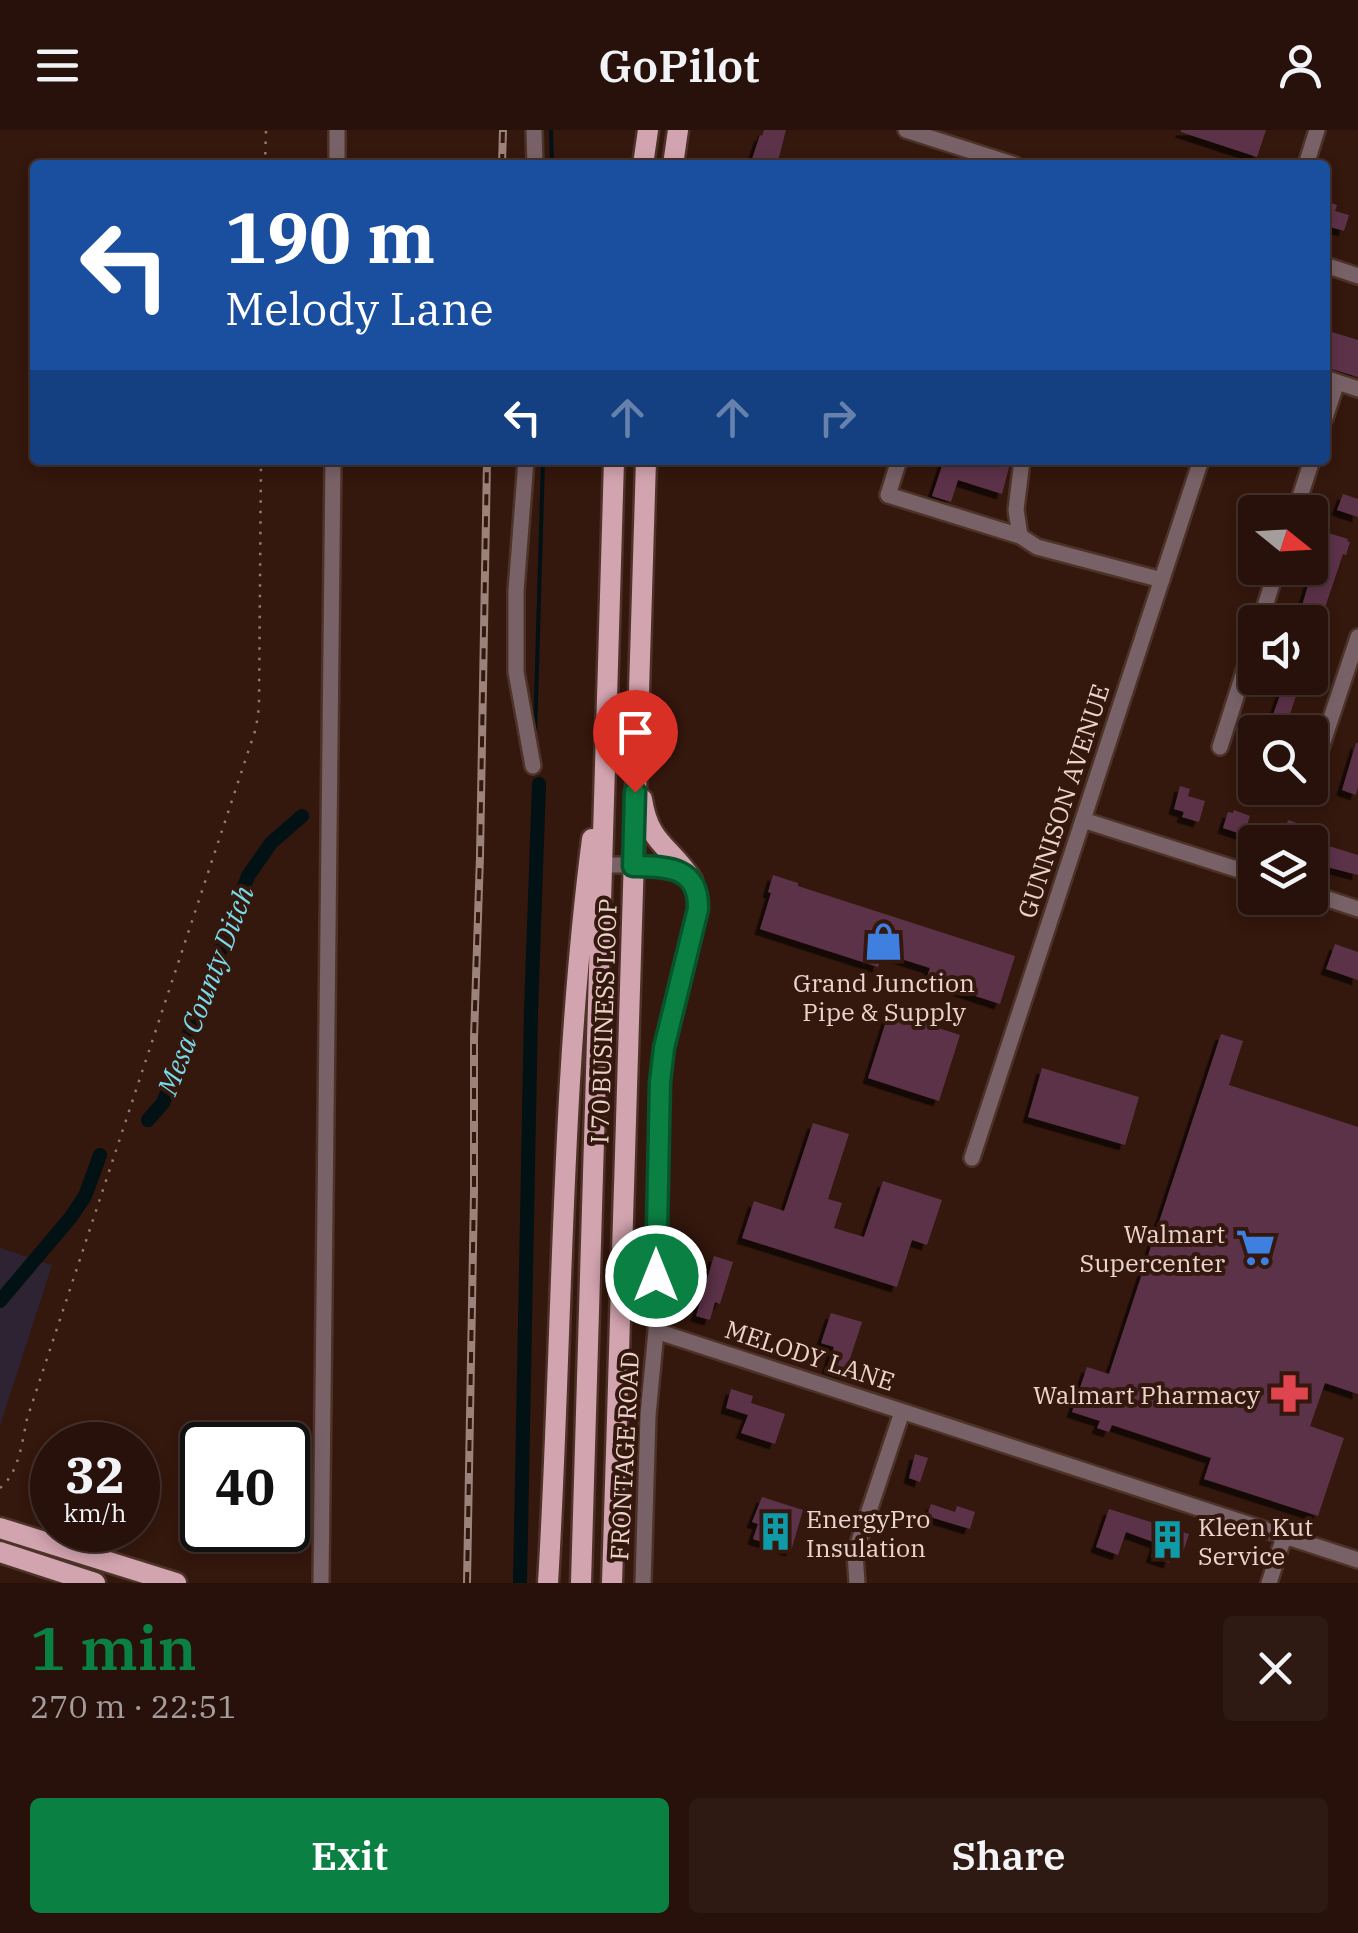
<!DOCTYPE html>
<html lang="en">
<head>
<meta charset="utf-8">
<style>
	body { margin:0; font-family:"IBM Plex Serif",serif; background:#2f1a13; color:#f1f3f6; height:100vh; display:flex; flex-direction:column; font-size:38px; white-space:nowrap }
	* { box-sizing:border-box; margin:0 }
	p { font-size:32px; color:#a49d9c }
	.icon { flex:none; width:55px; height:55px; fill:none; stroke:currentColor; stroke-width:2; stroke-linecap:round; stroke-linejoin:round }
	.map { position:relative; height:1453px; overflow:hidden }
	.panel { display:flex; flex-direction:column; background:#27110a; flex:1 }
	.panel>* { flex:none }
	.banner { position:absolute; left:30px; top:30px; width:1300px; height:305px; border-radius:10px; box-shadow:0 5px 15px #0003,0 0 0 2px #43312b; background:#1a4fa0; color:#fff; overflow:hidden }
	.needle { width:65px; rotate:108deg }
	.fabs { position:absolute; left:1238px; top:365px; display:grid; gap:20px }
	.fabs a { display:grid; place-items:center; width:90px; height:90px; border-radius:10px; background:#27110a; box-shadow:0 5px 15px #0003,0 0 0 2px #43312b; font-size:50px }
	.speed { position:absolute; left:30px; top:1292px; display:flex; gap:20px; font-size:50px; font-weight:700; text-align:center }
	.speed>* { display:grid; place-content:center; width:130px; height:130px; border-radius:50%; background:#27110a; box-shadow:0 5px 15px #0003,0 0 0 2px #43312b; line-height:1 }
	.speed small { font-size:25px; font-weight:400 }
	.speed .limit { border:5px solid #111; border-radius:15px; background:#fff; color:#111 }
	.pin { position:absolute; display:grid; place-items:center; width:85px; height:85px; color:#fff; margin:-102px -42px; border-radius:50% 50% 50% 0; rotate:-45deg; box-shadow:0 0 10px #0007 }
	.pin .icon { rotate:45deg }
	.me { position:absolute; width:110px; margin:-55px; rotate:0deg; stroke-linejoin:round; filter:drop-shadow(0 0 8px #0008) }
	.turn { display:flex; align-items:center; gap:35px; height:210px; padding:0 30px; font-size:45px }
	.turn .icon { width:130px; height:130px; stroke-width:2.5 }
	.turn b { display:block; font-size:70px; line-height:85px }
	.lanes { display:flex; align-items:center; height:95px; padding:0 30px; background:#0003; justify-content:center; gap:50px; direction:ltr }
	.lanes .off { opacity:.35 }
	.round { display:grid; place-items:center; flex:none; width:105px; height:105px; border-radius:10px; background:#2f1a13 }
	.summary { display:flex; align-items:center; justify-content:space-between; height:170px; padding:0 30px }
	h1 { font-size:60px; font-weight:600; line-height:75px; color:#0b8043 }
	.action { display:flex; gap:20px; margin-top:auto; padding:20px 30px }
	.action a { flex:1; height:115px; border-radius:10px; background:#0b8043; color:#fff; font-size:40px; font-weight:600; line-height:115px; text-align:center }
	.action a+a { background:#2f1a13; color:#f1f3f6 }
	header { display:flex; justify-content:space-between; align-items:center; height:130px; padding:0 30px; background:#27110a; font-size:45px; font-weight:600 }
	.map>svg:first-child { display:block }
	.education { fill:#2d2332 }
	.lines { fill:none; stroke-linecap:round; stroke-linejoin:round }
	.stream { stroke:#011114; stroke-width:4 }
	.canal { stroke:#011114; stroke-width:14 }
	.building { fill:#5c3348; filter:url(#shadow) }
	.minor-casing { stroke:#4d3228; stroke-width:20 }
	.major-casing { stroke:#4d3228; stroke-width:25 }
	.path { stroke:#927a71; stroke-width:2.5; stroke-dasharray:2.5 8; stroke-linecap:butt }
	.minor { stroke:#786267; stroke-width:15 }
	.major { stroke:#d2a4af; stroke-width:20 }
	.rail-casing { stroke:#9b827a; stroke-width:8 }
	.rail { stroke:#34170d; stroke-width:4; stroke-dasharray:11; stroke-linecap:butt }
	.route-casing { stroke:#07532c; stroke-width:25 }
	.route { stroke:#0b8043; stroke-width:18 }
	.labels { text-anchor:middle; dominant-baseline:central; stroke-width:8; stroke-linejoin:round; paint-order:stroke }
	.street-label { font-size:25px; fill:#ead5ce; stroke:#34170d }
	.poi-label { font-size:25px; fill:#ead5ce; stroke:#34170d; text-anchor:end }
	.water-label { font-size:28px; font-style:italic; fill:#78daea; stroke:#34170d }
</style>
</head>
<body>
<header><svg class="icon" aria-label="menu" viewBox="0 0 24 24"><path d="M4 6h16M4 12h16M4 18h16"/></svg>GoPilot<svg class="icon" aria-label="person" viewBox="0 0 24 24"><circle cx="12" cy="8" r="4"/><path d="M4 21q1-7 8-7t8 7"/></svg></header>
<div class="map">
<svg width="1358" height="1453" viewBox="0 0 1358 1453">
	<defs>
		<filter id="shadow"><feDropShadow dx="-5.5" dy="5.5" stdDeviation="0" flood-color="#0009"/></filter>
	</defs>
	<rect width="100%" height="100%" fill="#34170d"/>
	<!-- education -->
	<path class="education" d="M0 1118 52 1135 0 1296Z"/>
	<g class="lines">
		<!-- stream -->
		<path class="stream" d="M551 0 552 35
			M535 606 543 330"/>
		<!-- canal -->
		<path class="canal" d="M148 990 163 973 248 746 271 713 302 686
			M0 1171 71 1087 85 1066 100 1025
			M520 1453 531 881 539 654"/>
	</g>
	<!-- building -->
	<path class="building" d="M764 0H786L777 35H750L760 5 762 6Z
		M1181 0H1266L1257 27 1181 2Z
		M1325 71 1337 75 1335 81 1349 85 1344 101 1330 97 1327 106H1325Z
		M1325 200 1358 210V247L1325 237Z
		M944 330H1011L1002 364 958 350 951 372 932 366Z
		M1343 364 1358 369V387L1337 380Z
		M1325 402 1348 409 1347 411 1350 412 1346 425 1343 424 1312 516H1310V492H1297L1310 449 1317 451 1323 432 1327 419 1320 416Z
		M1286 548H1302L1284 602H1267Z
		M1356 613H1358V657L1356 665 1342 660Z
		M1180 656 1190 659 1188 666 1205 671 1199 692 1182 687 1184 682 1174 679Z
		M1234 680 1250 686 1244 705 1223 698 1228 682 1233 683Z
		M1288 690 1308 697 1303 712H1285L1287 705 1284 704Z
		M1322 714 1358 725V745L1323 736 1324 733 1317 731Z
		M773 745 798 753V756L1015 826 1000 874 926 850 930 838 882 823 878 837 760 799 771 763 768 762Z
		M1335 814 1358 822V850L1326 839Z
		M889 882 960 905 939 971 868 948Z
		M1221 904 1243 911 1229 955 1358 997V1264L1325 1253 1310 1296 1344 1308 1318 1386 1204 1349 1211 1328 1112 1295 1109 1302 1097 1298 1100 1291 1072 1282 1087 1237 1109 1244Z
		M1042 938 1139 967 1125 1015 1028 987Z
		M813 993 849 1004 828 1069 842 1073 834 1098 864 1107 883 1051 942 1070 927 1115 912 1110 897 1157 742 1108 754 1071 784 1081Z
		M714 1126 733 1132 720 1174 715 1172 710 1190 696 1186Z
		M831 1183 862 1192 845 1244 827 1238 834 1217 821 1213Z
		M731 1259 753 1266 751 1273 785 1284 775 1314 741 1303 748 1285 726 1278Z
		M915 1324 928 1328 920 1352 909 1348Z
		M762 1367 803 1380 791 1421 753 1409 758 1394 752 1392Z
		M931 1374 955 1382 957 1376 975 1382 970 1399 927 1386Z
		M1109 1379 1189 1404 1183 1422 1174 1419 1169 1433 1151 1427 1156 1413 1126 1402 1118 1425 1096 1417Z"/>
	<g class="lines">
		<defs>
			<path id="minor" d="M534 0 535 35
				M906 0 1015 35
				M337 35V0
				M1306 35 1317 0
				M1325 135 1358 146
				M1325 248 1358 259
				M1325 288 1337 252
				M526 330 516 461V542L533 636
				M899 330 888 365 1020 406 1037 417 1162 450
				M1295 382 1312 330
				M1020 406 1016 380 1022 330
				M1260 492 1277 438
				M1220 617 1255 507
				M1313 642 1358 507
				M1083 690 1255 745
				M602 735C640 736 700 725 698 779L664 918 659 952 656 1201 648 1285 643 1453
				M1310 763 1358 779
				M972 1028 1201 330
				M656 1201 1358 1430
				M321 1453 333 330
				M857 1453 855 1423 902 1282
				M1269 1453 1284 1407"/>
			<path id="major" d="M643 35 648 0
				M673 35 678 0
				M642 669C649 715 671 716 692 750
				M0 1398 176 1453
				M0 1422 95 1453
				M548 1453C563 1205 560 955 592 709
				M581 1453 614 330
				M612 1453 646 330"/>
		</defs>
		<!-- minor casing -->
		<use href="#minor" class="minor-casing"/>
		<!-- major casing -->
		<use href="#major" class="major-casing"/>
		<!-- path -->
		<path class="path" d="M265 35 266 0
			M0 1358C19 1343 22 1312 27 1289L256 598 259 577 261 330"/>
		<!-- minor -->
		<use href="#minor" class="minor"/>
		<!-- major -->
		<use href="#major" class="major"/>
		<defs>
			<path id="rail" d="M502 35 503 0
				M467 1453 474 1062V908L480 726 487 330"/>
		</defs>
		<!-- rail casing -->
		<use href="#rail" class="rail-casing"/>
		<!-- rail -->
		<use href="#rail" class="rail"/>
	</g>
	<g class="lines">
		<defs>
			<path id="route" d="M635 662 633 736C667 737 699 736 698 779L664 918 660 952 656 1146"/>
		</defs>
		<!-- route casing -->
		<use href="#route" class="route-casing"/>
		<!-- route -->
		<use href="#route" class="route"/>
	</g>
	<!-- icons -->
	<defs>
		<symbol id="shop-bare" viewBox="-9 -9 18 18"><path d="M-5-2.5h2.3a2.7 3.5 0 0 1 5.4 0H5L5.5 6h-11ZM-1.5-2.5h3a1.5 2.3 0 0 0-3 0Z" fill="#3f7fe0" stroke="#34170d" stroke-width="2.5" paint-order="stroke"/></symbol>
		<symbol id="supermarket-bare" viewBox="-9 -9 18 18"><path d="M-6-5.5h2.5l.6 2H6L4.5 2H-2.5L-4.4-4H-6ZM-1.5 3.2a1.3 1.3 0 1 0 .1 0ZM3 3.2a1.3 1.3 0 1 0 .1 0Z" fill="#3f7fe0" stroke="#34170d" stroke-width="2.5" paint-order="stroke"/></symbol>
		<symbol id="pharmacy-bare" viewBox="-9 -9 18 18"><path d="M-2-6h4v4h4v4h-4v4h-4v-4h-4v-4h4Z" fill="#e0444e" stroke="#34170d" stroke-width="2.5" paint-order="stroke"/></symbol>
		<symbol id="building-bare" viewBox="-9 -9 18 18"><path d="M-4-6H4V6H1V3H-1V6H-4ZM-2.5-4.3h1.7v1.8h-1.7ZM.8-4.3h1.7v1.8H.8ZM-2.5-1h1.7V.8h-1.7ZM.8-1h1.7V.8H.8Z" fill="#0f9aa8" stroke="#34170d" stroke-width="2.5" paint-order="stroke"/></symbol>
	</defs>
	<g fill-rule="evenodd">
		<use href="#shop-bare" x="856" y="784" width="55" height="55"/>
		<use href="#supermarket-bare" x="1228" y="1090" width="55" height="55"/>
		<use href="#pharmacy-bare" x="1262" y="1236" width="55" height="55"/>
		<use href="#building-bare" x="748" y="1374" width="55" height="55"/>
		<use href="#building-bare" x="1140" y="1382" width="55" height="55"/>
	</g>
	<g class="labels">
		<!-- street labels -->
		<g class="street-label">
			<text transform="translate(1063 671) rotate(-72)">GUNNISON AVENUE</text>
			<text transform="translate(603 891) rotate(-88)">I 70 BUSINESS LOOP</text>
			<text transform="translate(810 1225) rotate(18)">MELODY LANE</text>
			<text transform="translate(624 1326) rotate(-87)">FRONTAGE ROAD</text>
		</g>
		<!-- poi labels -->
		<g class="poi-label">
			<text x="884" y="852" text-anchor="middle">Grand Junction<tspan x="884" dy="29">Pipe &amp; Supply</tspan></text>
			<text x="1225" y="1103">Walmart<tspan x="1225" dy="29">Supercenter</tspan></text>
			<text x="1260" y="1264">Walmart Pharmacy</text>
			<text x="806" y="1388" text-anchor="start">EnergyPro<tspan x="806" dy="29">Insulation</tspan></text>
			<text x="1198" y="1396" text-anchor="start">Kleen Kut<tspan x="1198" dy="29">Service</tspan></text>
		</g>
		<!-- water labels -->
		<g class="water-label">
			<text transform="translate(205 860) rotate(-69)">Mesa County Ditch</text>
		</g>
	</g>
</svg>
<div class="fabs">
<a><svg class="needle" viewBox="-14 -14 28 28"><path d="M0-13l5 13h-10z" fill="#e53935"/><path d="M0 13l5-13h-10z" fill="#a49d9c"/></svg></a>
<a><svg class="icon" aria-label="sound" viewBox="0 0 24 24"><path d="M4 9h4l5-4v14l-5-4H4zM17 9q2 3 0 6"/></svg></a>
<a><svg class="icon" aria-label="search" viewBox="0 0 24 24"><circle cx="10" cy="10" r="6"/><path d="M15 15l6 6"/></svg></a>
<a><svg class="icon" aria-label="layers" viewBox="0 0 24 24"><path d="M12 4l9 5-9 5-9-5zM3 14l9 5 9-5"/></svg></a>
</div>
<div class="speed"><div>32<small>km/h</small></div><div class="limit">40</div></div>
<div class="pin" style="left:635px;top:662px;background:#d93025"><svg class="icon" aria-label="arrive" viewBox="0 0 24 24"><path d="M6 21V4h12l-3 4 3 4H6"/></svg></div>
<svg class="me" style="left:656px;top:1146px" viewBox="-20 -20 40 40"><circle r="17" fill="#0b8043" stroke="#fff" stroke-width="3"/><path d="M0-11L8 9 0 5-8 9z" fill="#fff"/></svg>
<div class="banner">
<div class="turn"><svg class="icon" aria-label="left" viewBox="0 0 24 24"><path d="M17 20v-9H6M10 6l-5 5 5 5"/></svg><div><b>190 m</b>Melody Lane</div></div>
<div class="lanes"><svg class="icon" aria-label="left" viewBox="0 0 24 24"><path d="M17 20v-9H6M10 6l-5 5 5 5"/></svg><svg class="icon off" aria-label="ahead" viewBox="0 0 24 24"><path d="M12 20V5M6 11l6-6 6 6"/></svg><svg class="icon off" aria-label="ahead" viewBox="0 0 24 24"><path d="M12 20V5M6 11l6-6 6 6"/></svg><svg class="icon off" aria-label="right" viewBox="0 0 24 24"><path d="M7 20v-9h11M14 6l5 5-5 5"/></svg></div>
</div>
</div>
<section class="panel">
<div class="summary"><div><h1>1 min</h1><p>270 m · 22:51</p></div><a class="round"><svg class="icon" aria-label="close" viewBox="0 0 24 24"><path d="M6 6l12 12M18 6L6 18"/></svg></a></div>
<div class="action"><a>Exit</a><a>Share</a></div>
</section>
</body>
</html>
